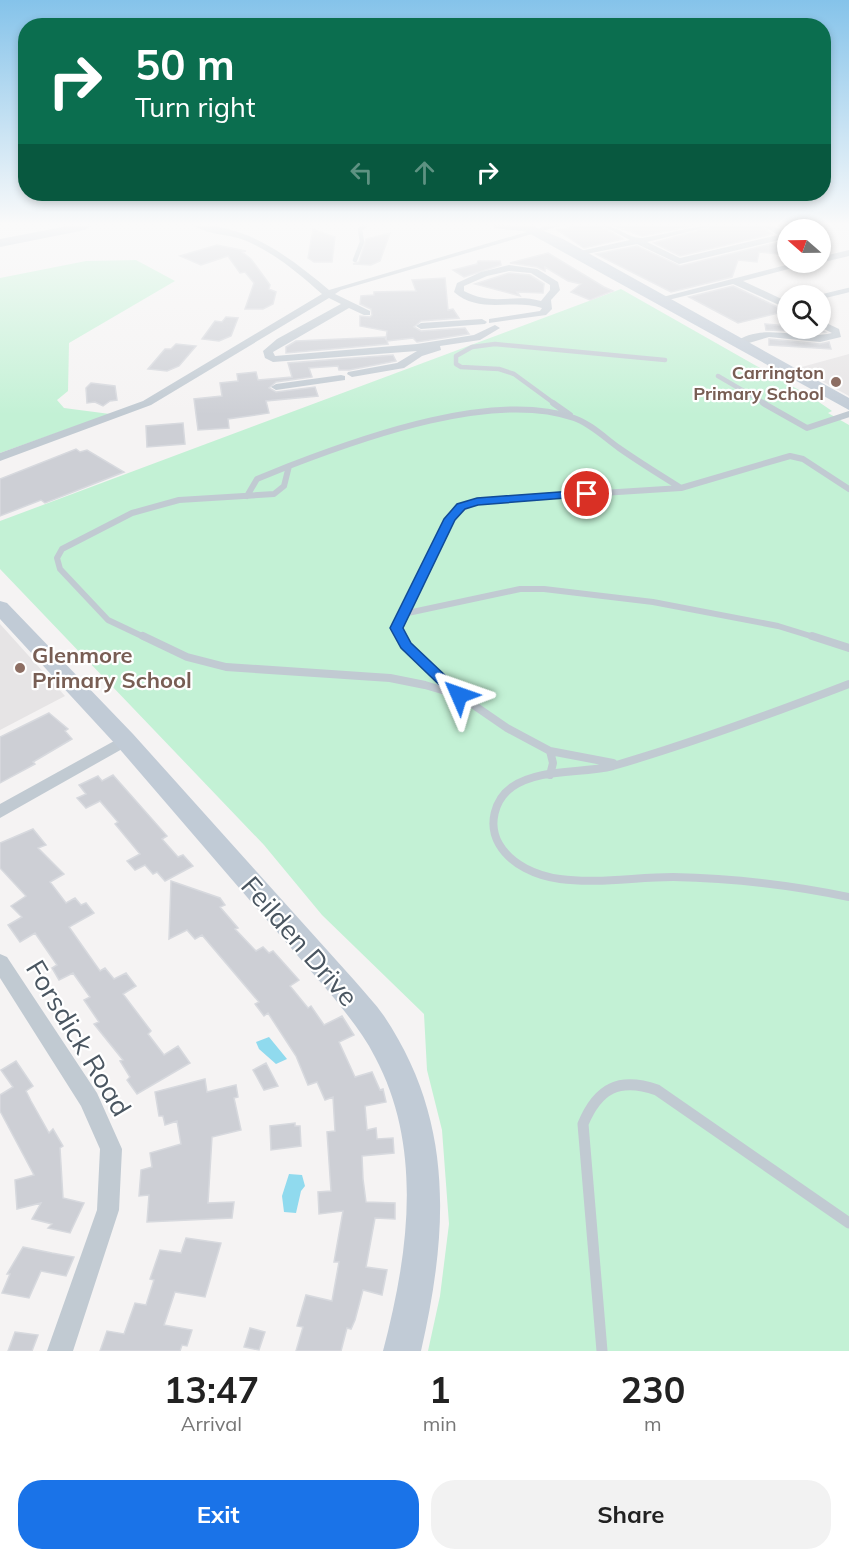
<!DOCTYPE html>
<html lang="en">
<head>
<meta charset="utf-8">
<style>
	body { margin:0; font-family:Mulish,sans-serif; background:#f2f2f2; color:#222; height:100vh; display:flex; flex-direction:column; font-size:22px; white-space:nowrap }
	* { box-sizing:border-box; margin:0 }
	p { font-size:20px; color:#767676 }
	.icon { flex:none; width:33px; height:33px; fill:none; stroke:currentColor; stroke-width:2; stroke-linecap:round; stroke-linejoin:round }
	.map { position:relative; height:1351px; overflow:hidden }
	.details { display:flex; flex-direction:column; background:#fff; flex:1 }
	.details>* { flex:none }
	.guide { position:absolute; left:18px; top:18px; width:813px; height:183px; border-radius:24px; box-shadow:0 3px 9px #0003; background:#0b6e4f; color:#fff; overflow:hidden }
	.needle { width:39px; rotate:290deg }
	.buttons { position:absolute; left:777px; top:219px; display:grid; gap:12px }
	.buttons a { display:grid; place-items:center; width:54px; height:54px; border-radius:50%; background:#fff; box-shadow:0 3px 9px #0003; font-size:30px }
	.pin { position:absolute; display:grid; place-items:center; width:51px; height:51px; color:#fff; margin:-26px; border:3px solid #fff; border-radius:50%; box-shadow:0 2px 6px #0007 }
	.me { position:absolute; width:66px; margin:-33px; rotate:313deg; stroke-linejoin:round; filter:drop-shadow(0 0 4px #0008) }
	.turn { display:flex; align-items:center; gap:21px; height:126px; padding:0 18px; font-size:27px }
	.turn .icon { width:78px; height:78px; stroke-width:2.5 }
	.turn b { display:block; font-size:42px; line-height:51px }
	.lanes { display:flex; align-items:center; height:57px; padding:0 18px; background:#0003; justify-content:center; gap:30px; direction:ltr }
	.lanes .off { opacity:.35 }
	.eta { display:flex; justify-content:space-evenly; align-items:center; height:102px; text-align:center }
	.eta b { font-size:36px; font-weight:700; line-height:42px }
	.primary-button { display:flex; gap:12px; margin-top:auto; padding:12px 18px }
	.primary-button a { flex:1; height:69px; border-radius:24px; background:#1a73e8; color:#fff; font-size:24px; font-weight:700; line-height:69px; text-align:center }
	.primary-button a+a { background:#f2f2f2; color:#222 }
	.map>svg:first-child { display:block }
	.education { fill:#e6e4e5 }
	.green { fill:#c3f1d5 }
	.water { fill:#90daee }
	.building { fill:#cdcfd5; stroke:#d7d9de; stroke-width:1.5 }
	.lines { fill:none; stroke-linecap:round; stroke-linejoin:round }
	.lane-far3 { stroke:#c1cad2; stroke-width:4.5 }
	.lane-far2 { stroke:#c1cad2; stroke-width:6 }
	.lane-far1 { stroke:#c1cad2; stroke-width:8 }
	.lane { stroke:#c1cad2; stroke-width:11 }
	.street { fill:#c1cad2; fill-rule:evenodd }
	.secondary { fill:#c1cbd6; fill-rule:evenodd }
	.route { fill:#1a73e8; stroke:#114b97; stroke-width:1.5 }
	.education-dot { fill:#8d6e63; stroke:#fff; stroke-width:2 }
	.labels { text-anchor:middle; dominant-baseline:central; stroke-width:4.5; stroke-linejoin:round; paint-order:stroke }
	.far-education-label { font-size:18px; font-weight:bold; fill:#785e54; stroke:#fff; text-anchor:end }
	.education-label { font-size:22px; font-weight:bold; fill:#785e54; stroke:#fff; text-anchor:start }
	.near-street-label { font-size:27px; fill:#4a5661; stroke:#fff }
</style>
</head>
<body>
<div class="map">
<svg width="849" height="1351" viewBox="0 0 849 1351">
	<rect width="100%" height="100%" fill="#f5f3f3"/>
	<!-- education -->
	<path class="education" d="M849 354V396L798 368Z
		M0 624 65 696 0 730Z"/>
	<!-- green -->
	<path class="green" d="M136 260 175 281 69 343 68 391 57 400 64 408 110 414 0 453V278L86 261Z
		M621 289 813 398 832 411 828 413 849 425V1351H428L440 1296 449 1224 442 1130 427 1070 424 1014 322 915 264 845 0 569V521Z"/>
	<!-- water -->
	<path class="water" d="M269 1037 287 1059 276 1064 259 1049 256 1042Z
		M289 1174 302 1175 305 1186 301 1191 296 1213 284 1212 282 1196Z"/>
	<!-- building -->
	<path class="building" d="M578 226H601L623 239 584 248 557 230Z
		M614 226H692L642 236Z
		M714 226H761L772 234 680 256 654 243Z
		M313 229 335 237 332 262H314L308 258Z
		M390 233 380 261 371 265 353 264 359 262 366 239Z
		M788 240V255L759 252 757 262 738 260 732 277 671 292 596 254 637 246 680 266Z
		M217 245 246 251 242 252 251 259 270 285 269 289 276 292 273 304 263 309H245L254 283 245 272 240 273 228 256 201 265 180 256Z
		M548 253 604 287 613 291 590 300 571 292 581 284 568 281 545 267V271L537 267 510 263Z
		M478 261H500L501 265 464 277 453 270 477 264Z
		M509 273 530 275 544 284 543 293 517 292 520 296 475 284Z
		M445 278 448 310 453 309 459 318 421 321 414 327 421 331 465 328 469 334 417 342 413 338 387 341 388 344 286 353V347L296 341 385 337 386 340 387 331 360 326V316L370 317 372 315 371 309 360 304 361 296 374 295V292L416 291 412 280Z
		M733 286 786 311 738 323 689 297Z
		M226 317 238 318 231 336 219 341 202 339 215 321 222 322Z
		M765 324 788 326V328H819L825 332 766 330Z
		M769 339 820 344 829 342 831 349 769 345Z
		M176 344 196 346 179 366 167 371 148 369 165 349H171Z
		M393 355 396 361 349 370H339L338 366 309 368 312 377 276 382 269 388 276 392 315 387 318 396 266 401 269 413 228 419 229 428 198 430 194 399 222 396 220 383 238 381 237 374 256 372 258 380 292 377 288 363Z
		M91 383 115 386 117 400 110 401 103 406 95 402 87 403 86 388Z
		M183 423 185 444 147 447 146 426Z
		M76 449 80 452 87 450 124 472 45 503 41 500 0 516V479Z
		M49 713 68 729 65 731 72 739 33 762 35 764 0 783V737Z
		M113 775 167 836 162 839 178 857 183 855 193 866 165 881 157 872 153 874 145 865 135 870 127 861 140 854 115 824 118 822 100 801 86 808 77 798 86 794 79 785 98 776 102 781Z
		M33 829 46 845 38 848 64 874 50 882 66 903 75 898 81 905 86 903 94 913 69 927 100 971 105 968 114 979 126 973 136 986 123 994 151 1031 148 1034 164 1055 178 1046 190 1063 137 1094 127 1080 130 1077 120 1061 123 1060 94 1024 99 1022 84 1000 90 997 73 973 59 980 52 968 57 965 35 933 20 942 8 925 22 917 11 906 26 896 0 868V843Z
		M171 881 220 898 225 905 220 907 238 928 235 929 256 951 263 947 269 953 273 951 299 980 290 986 308 1008 311 1006 324 1025 342 1016 354 1035 339 1042 355 1077 372 1072 380 1090 383 1089 386 1102 365 1106 367 1130 376 1128 377 1139 393 1138 394 1153 362 1156 363 1179 366 1202 395 1203V1219L375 1218 366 1267 387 1270 382 1295 363 1290 355 1320 351 1329 347 1328 341 1351H296L303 1327 297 1326 306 1295 332 1301 339 1262H334L343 1211 319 1214 318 1192 331 1191 327 1132 335 1131 333 1097 325 1100 317 1082 308 1085 296 1056 268 1013 264 1016 255 1004 259 1002 202 935 195 939 187 930 169 939Z
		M16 1061 33 1086 26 1091 31 1101 49 1133 53 1129 63 1146 60 1148 63 1198 84 1203 70 1233 48 1228 52 1224 32 1219 41 1203 17 1209 15 1180 34 1175 0 1111V1095L13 1087 1 1070Z
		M266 1063 278 1086 264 1090 253 1070Z
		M205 1079 207 1092 236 1085 238 1097 234 1098 241 1130 212 1137 208 1203 234 1202 232 1218 147 1222 149 1195 139 1196 141 1170 152 1167 150 1153 181 1144 177 1121 165 1125 163 1116H159L155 1092Z
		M295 1123V1126H300L301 1146 271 1150 270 1126Z
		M186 1238 221 1243 205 1297 175 1292 164 1325 192 1330 187 1346 182 1345 180 1351H100L107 1331 124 1334 135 1303 146 1305 154 1280 150 1279 160 1250 181 1253Z
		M23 1247 52 1253 74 1257 66 1276 41 1271 29 1298 2 1293 10 1274H7Z
		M250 1328 265 1332 259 1350 244 1347Z
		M15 1332 38 1335 32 1351H8Z"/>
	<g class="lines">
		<!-- lane-far3 -->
		<path class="lane-far3" d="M496 226 532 230
			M355 260 362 242 360 229 364 226
			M820 297 849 290
			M718 376 766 404
			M555 404 514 374 499 369 461 367 456 364V356L472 347 495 344 665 360"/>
		<!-- lane-far2 -->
		<path class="lane-far2" d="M553 403 570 415
			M763 403 807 428 849 414
			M247 496 257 479 289 466
			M403 614 520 589H544L653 602 778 626 817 638
			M146 638 108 620 60 569 57 558 62 549 132 513 179 500 274 494 284 486 289 466C364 437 495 390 574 418 591 424 605 438 619 448 639 462 660 475 681 488L790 456 803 459 849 489
			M402 638 396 628 455 512 477 501 681 488"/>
		<!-- lane-far1 -->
		<path class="lane-far1" d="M143 636 187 657 226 667 390 678 425 685 459 695 507 728 550 751 553 763 550 775
			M401 636 406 645 456 693
			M812 636 849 648
			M849 684C771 714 693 743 613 766 581 774 540 768 512 787 494 800 488 825 499 844 511 865 537 876 560 879 597 884 636 877 673 877 733 878 791 885 849 897
			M550 751 613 763"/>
		<!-- lane -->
		<path class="lane" d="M602 1351 583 1124C598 1088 619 1077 657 1090L849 1223"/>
		<!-- street -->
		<path class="street" d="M195 226C245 222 292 259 329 290L547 226H559L341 290 335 294 370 311V315H364L349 308 273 352 275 356 417 344 474 335 495 325 500 328 480 340 440 346 441 350 422 356 404 368 352 377 347 374 348 372 397 363 417 351 273 362 265 358 263 351 277 339 341 304 329 298 151 405 0 461V453L143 401 322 294C298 273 274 252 244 240 229 234 208 235 195 226Z
			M603 226C617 225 629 239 642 238 666 235 688 226 712 226L647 242 680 258 778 235 763 226H773L788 233V238L679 264 637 244 576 256V252L630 240Z
			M849 250V256L820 263 819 262 820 257Z
			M798 262H815L743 281 788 302V309L733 284 660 302 655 299Z
			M509 265 537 269 558 282 560 290 551 300 552 309 546 315 489 323V319L540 311 542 308C513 298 480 315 454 292L457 283 481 272ZM509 271 531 273 550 285V290L541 301C512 293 494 307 464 291V286L487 276Z
			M482 319 487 322 485 324 421 329 416 326 421 323Z
			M820 320 839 329 841 337 820 342 769 337 739 346 734 343C762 321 800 341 832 333L820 327Z
			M341 375 345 376V380L276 390 271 387 276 384Z
			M125 735 131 736 133 740 131 744 0 818V804Z
			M0 954 7 957 97 1093 122 1149 119 1210 73 1351H47L97 1210 100 1149 81 1106 0 978Z"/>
		<!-- secondary -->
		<path class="secondary" d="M68 226H91L85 230 0 247V239Z
			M516 226H532L563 239 849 398V410Z
			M0 601 7 603 133 734 354 980C364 992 375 1003 384 1016 455 1122 448 1232 421 1351H383C408 1256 424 1149 375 1057 364 1035 349 1017 334 998L117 746 0 619Z"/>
	</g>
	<!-- sky -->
	<linearGradient id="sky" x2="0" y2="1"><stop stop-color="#85c3ea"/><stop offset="0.54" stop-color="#fafafa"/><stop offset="1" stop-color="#fafafa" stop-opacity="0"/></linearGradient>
	<rect width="849" height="415" fill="url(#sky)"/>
	<!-- route -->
	<path class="route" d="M587 490 591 491V496L478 505 465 509 455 520 403 628 411 643 466 695 463 699H454L401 648 390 628 444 519 457 504 477 498Z"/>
	<!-- markers -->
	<g class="education-dot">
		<circle cx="836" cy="382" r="6"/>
		<circle cx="20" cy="668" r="6"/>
	</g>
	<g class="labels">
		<!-- far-education labels -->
		<g class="far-education-label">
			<text x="824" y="372">Carrington<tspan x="824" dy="21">Primary School</tspan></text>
		</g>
		<!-- education labels -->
		<g class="education-label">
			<text x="32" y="655">Glenmore<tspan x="32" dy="25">Primary School</tspan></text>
		</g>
		<!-- near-street labels -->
		<g class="near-street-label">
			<text transform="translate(300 941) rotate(49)">Feilden Drive</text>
			<text transform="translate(79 1038) rotate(59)">Forsdick Road</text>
		</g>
	</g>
</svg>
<div class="buttons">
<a><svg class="needle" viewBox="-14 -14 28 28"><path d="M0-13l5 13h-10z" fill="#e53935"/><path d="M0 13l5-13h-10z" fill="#767676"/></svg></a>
<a><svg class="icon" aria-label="search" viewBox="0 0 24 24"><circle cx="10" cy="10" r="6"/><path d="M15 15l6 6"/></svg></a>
</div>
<div class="pin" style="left:587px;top:494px;background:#d93025"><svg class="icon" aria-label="arrive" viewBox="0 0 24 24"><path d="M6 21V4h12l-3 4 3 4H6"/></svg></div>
<svg class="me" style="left:459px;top:695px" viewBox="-20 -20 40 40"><path d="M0-17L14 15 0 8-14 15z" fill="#1a73e8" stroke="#fff" stroke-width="4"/></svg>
<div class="guide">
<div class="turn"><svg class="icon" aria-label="right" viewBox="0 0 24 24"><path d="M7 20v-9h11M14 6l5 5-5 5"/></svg><div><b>50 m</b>Turn right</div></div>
<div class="lanes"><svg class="icon off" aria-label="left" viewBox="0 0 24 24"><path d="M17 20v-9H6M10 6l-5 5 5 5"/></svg><svg class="icon off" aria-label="ahead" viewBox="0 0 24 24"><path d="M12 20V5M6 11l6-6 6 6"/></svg><svg class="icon" aria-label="right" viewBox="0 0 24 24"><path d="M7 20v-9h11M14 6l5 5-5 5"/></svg></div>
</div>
</div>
<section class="details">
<div class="eta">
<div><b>13:47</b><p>Arrival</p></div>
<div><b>1</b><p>min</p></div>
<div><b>230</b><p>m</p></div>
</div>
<div class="primary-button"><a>Exit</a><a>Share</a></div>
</section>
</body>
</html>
